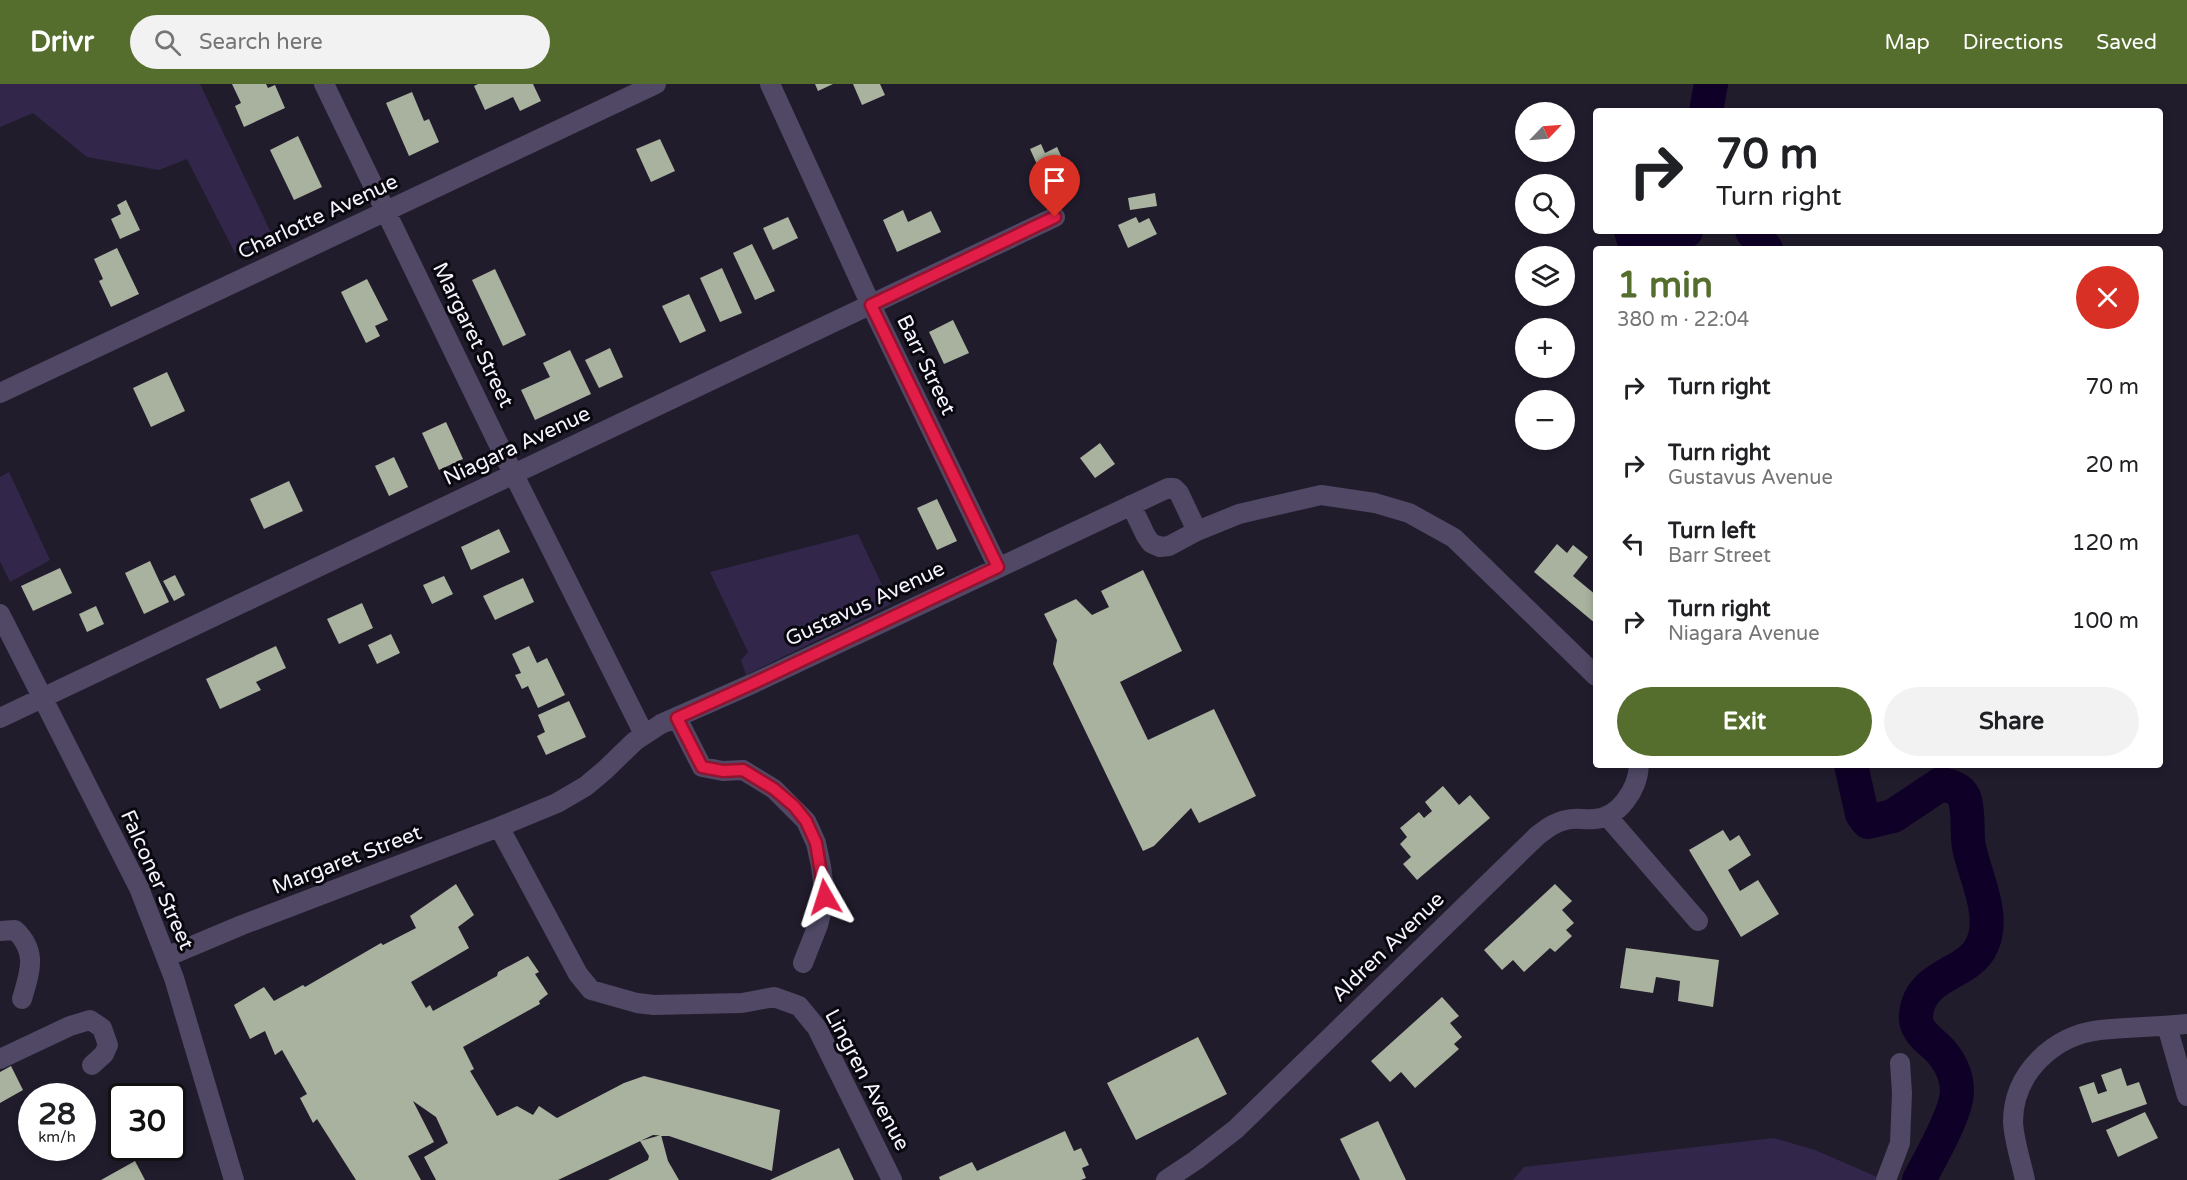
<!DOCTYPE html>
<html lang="en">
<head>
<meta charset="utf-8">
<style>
	body { margin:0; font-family:"Varela Round",sans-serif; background:#f2f2f2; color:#202124; height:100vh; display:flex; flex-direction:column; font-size:22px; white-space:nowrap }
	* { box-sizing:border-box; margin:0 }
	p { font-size:20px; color:#757577 }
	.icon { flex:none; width:33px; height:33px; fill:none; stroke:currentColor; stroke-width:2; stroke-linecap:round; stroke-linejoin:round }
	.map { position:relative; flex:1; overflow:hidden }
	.side { position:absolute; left:1593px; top:162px; width:570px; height:522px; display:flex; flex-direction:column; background:#fff; border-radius:6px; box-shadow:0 3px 9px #0003 }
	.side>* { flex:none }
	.guide { position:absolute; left:1593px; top:24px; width:570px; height:126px; border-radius:6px; box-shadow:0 3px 9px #0003; background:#fff; color:#202124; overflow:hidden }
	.needle { width:39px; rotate:65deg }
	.fabs { position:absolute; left:1515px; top:18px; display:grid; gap:12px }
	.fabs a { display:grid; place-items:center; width:60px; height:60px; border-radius:50%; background:#fff; box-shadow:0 3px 9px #0003; font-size:30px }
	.speed { position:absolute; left:18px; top:999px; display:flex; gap:12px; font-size:30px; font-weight:700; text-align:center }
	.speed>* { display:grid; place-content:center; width:78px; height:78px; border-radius:50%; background:#fff; box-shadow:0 3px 9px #0003; line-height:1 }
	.speed small { font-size:15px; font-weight:400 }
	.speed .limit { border:3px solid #111; border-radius:9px; background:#fff; color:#111 }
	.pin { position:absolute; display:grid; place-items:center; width:51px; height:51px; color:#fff; margin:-62px -26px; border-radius:50% 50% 50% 0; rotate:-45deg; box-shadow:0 0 6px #0007 }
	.pin .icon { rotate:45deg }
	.me { position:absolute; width:66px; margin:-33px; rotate:354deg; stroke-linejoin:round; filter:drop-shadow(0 0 4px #0008) }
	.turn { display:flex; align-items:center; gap:21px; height:126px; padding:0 24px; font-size:27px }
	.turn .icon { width:78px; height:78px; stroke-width:2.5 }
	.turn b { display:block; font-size:42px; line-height:51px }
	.round { display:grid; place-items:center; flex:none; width:63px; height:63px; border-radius:32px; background:#f2f2f2 }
	.overview { display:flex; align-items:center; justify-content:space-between; height:102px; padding:0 24px }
	h1 { font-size:36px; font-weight:700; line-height:45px; color:#566e2d }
	.primary-button { display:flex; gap:12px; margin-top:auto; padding:12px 24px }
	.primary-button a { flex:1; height:69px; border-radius:36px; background:#566e2d; color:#fff; font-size:24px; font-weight:700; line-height:69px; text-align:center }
	.primary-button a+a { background:#f2f2f2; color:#202124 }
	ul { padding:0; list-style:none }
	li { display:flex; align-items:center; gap:18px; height:78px; padding:0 24px }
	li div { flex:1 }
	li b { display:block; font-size:22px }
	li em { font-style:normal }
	header { display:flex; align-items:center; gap:36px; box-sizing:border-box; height:84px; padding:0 30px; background:#566e2d; color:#fff }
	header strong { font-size:28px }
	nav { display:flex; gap:33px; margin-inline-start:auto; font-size:21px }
	.search { width:420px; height:54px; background:#f2f2f2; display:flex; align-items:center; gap:15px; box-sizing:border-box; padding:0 21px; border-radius:33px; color:#757577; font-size:22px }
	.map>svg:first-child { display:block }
	.green { fill:#32274a }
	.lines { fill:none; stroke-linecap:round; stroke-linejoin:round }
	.river { stroke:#0f0027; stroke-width:34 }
	.building { fill:#a9b29e }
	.minor { stroke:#504864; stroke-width:20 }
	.route-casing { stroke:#92132f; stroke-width:15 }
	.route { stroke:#e11d48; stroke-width:10 }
	.labels { text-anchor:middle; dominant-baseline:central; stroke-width:6; stroke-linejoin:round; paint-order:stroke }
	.street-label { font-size:21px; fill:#f5f3fe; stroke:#0a080f }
</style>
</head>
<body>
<header>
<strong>Drivr</strong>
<div class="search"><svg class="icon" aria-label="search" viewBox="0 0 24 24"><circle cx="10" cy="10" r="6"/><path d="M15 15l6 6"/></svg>Search here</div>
<nav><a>Map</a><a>Directions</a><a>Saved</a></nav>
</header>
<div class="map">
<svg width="2187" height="1096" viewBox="0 0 2187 1096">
	<rect width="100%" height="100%" fill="#211c2c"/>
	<!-- green -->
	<path class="green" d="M0 0H200L274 155 235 169 187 75 159 86 87 73 33 29 0 43Z
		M9 388 50 476 10 498 0 477V393Z
		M858 450 891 520 746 591 741 576 748 568 710 488Z
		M1774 1054 1815 1066 1884 1096H1513L1524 1083Z"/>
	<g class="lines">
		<!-- river -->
		<path class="river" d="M1706 27 1711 0
			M1631 147 1634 157 1653 165 1666 161 1686 147
			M1752 147 1766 165
			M1851 681 1862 730 1868 738 1893 732 1941 700C1950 702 1960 704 1964 713 1970 729 1966 747 1969 763 1975 793 1996 831 1982 861 1969 892 1920 888 1916 931 1914 949 1934 958 1943 970 1952 981 1957 995 1957 1008 1956 1031 1930 1075 1919 1096"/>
	</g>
	<!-- building -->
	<path class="building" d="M232 0H266L268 4 275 1 285 24 244 43 235 22 241 19Z
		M478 0H533L541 17 520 27 513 13 485 26 474 2Z
		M815 0H833L818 7Z
		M853 0H880L885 11 862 21Z
		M412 8 424 37 429 35 439 58 409 72 386 19Z
		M298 52 322 103 294 116 270 66Z
		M660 55 675 87 651 98 636 65Z
		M1041 60 1045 69 1057 63 1068 87 1045 98 1030 65Z
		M1155 109 1157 122 1130 126 1128 114Z
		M126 116 140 146 120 155 111 135 121 130 117 121Z
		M903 126 908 138 931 127 941 148 897 168 883 136Z
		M788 133 798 154 773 166 763 144Z
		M1136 133 1139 139 1149 134 1157 150 1128 164 1118 141Z
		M752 160 775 207 755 216 733 169Z
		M117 164 139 210 111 223 99 197 103 195 94 175Z
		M722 184 742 229 720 238 700 194Z
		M495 185 526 251 503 262 472 196Z
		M367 195 388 236 375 242 380 252 366 259 341 208Z
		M689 210 706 247 680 259 662 222Z
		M953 236 969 269 944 280 929 248Z
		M610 264 623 293 599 304 585 276Z
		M570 266 591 310 535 336 521 306 550 293 543 279Z
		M167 288 185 327 151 343 133 304Z
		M446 338 463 375 439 386 422 349Z
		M1100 359 1115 380 1095 394 1080 374Z
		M394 373 408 403 389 412 375 382Z
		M289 397 303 427 264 445 250 415Z
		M937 415 957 457 937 466 917 424Z
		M499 445 510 468 471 486 461 463Z
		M1557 460 1567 469 1573 461 1588 473 1573 492 1596 511V540L1534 488Z
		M150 477 169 518 144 530 125 489Z
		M60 484 72 509 33 527 21 502Z
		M1143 486 1182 567 1120 598 1148 656 1214 625 1256 712 1199 739 1191 724 1154 762 1143 767 1053 580 1057 556 1044 530 1076 515 1092 531 1109 523 1101 507Z
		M175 491 185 511 174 517 163 497Z
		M444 492 453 510 432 520 423 501Z
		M523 494 534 518 495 536 483 512Z
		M362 519 373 544 339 560 327 535Z
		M96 522 104 540 87 548 79 530Z
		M391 550 400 569 377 580 368 561Z
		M276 562 286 584 256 598 261 606 220 625 206 595Z
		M529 562 537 579 547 574 565 611 538 624 528 602 522 605 515 591 521 589 512 570Z
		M569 617 586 653 546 671 537 652 545 648 538 631Z
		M1443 702 1459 721 1470 711 1490 734 1417 796 1403 780 1411 773 1400 760 1407 753 1400 744 1419 728 1424 734 1432 727 1425 718Z
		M1723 746 1730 757 1739 751 1751 771 1728 786 1740 807 1758 796 1779 830 1741 853 1689 766Z
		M456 800 474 831 458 843 469 864 411 898 426 924 430 921 433 927 497 892 498 888 528 872 539 888 535 890 548 910 539 917 540 920 463 963 474 985 470 987 497 1032 517 1022 533 1031 539 1022 557 1034 624 999 644 992 780 1026 772 1087 669 1052 653 1051 558 1096H436L424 1073 448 1059 436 1033 413 1017 434 1058 408 1072 421 1096H356L317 1035 313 1039 300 1014 307 1010 282 966 275 971 265 947 250 955 234 921 264 903 274 917 303 901 305 903 381 859 383 861 416 844 410 832Z
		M1555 800 1572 817 1562 826 1574 839 1566 846 1572 852 1555 868 1550 864 1524 888 1513 876 1502 886 1484 866Z
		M1626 864 1719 876 1713 923 1678 917 1680 897 1656 893 1653 909 1620 904Z
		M1442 913 1459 932 1450 939 1462 953 1454 960 1459 965 1415 1004 1401 988 1390 998 1371 977Z
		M1198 953 1227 1010 1136 1056 1107 999Z
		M11 982 23 1006 0 1019V988Z
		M2121 984 2127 1002 2139 998 2147 1020 2092 1039 2079 1003 2094 998 2098 1010 2107 1007 2101 991Z
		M2145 1028 2158 1054 2118 1073 2106 1046Z
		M1378 1037 1406 1096H1360L1340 1055Z
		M1065 1047 1074 1067 1081 1064 1089 1081 1082 1084 1086 1094 1081 1096H940L939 1093 972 1078 977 1087Z
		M661 1051 668 1077 679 1096H608L648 1076 649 1072 640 1057Z
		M839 1064 854 1096H770Z
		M135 1077 145 1096H101Z"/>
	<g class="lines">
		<!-- minor -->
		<path class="minor" d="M324 0 497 357 644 650
			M770 0 871 221 998 483
			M0 309 656 0
			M1131 421 1146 452 1151 459 1160 463 1169 462 1197 447 1239 430 1321 411 1375 419 1409 429 1454 454 1596 592
			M0 530 139 804 174 894 234 1096
			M0 634 1055 133
			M677 634 702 683 723 687 743 686 774 705 806 737 816 759 821 782 825 813 818 841 803 879
			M1607 732 1698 837
			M499 743 578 890 591 906 637 919 654 921 742 919 774 913 799 922 817 944 892 1096
			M0 847 15 846C38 868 30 887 22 915
			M166 873 242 841 499 743 557 719 586 702 605 686 635 657 661 640 754 599 1168 404H1174L1179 409 1197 447
			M2167 942 2187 1012
			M0 975 70 942 90 936 102 944 108 961 104 970 92 981
			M1166 1096 1196 1076 1236 1045 1537 752C1546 745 1555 738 1566 736 1576 733 1584 736 1594 735 1619 734 1638 705 1639 681
			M1886 1096 1900 1059 1902 1009 1900 979
			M2025 1096C2021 1077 2014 1057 2013 1038 2013 989 2054 951 2100 946 2129 943 2158 943 2187 940"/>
	</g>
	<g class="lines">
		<defs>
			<path id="route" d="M825 813 816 759 806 737 794 722 774 705 743 686 723 687 702 683 677 634 754 599 998 483 871 221 1055 133"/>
		</defs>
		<!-- route casing -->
		<use href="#route" class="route-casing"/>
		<!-- route -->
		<use href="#route" class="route"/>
	</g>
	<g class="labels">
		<!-- street labels -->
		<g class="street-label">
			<text transform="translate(318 133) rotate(-25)">Charlotte Avenue</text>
			<text transform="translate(473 251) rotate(64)">Margaret Street</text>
			<text transform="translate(926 281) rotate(64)">Barr Street</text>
			<text transform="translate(517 362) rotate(-25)">Niagara Avenue</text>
			<text transform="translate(865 520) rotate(-25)">Gustavus Avenue</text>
			<text transform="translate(347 776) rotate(-21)">Margaret Street</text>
			<text transform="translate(157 796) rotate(66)">Falconer Street</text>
			<text transform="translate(1388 863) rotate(-44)">Aldren Avenue</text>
			<text transform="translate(867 996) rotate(62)">Lingren Avenue</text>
		</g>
	</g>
</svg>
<div class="fabs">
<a><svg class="needle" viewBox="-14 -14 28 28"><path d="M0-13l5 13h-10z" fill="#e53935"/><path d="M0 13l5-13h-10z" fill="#757577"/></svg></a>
<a><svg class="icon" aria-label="search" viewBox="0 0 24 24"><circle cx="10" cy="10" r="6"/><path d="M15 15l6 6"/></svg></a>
<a><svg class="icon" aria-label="layers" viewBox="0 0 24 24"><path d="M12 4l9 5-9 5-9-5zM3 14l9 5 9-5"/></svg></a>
<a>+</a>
<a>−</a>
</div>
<div class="speed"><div>28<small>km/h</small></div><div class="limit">30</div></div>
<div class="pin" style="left:1055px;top:133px;background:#d93025"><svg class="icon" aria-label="arrive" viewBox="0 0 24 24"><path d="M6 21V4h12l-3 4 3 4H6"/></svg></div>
<svg class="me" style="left:825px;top:813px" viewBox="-20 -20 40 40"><path d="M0-17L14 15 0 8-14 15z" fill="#e11d48" stroke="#fff" stroke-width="4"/></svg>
<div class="guide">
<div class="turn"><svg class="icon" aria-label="right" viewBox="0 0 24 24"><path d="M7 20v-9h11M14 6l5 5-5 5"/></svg><div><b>70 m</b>Turn right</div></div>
</div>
<section class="side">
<div class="overview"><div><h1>1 min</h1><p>380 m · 22:04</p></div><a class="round" style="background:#d93025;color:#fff"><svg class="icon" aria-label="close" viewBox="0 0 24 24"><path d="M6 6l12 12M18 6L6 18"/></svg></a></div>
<ul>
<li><svg class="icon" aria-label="right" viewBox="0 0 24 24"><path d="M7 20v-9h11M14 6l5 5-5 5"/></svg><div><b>Turn right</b></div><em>70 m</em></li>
<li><svg class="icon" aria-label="right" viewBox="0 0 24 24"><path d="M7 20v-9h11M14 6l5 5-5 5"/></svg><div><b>Turn right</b><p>Gustavus Avenue</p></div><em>20 m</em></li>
<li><svg class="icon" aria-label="left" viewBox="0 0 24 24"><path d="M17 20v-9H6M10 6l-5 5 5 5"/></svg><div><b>Turn left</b><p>Barr Street</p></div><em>120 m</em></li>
<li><svg class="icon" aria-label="right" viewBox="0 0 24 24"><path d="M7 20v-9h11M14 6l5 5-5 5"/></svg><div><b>Turn right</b><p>Niagara Avenue</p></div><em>100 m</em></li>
</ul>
<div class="primary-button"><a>Exit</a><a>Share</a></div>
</section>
</div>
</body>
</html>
